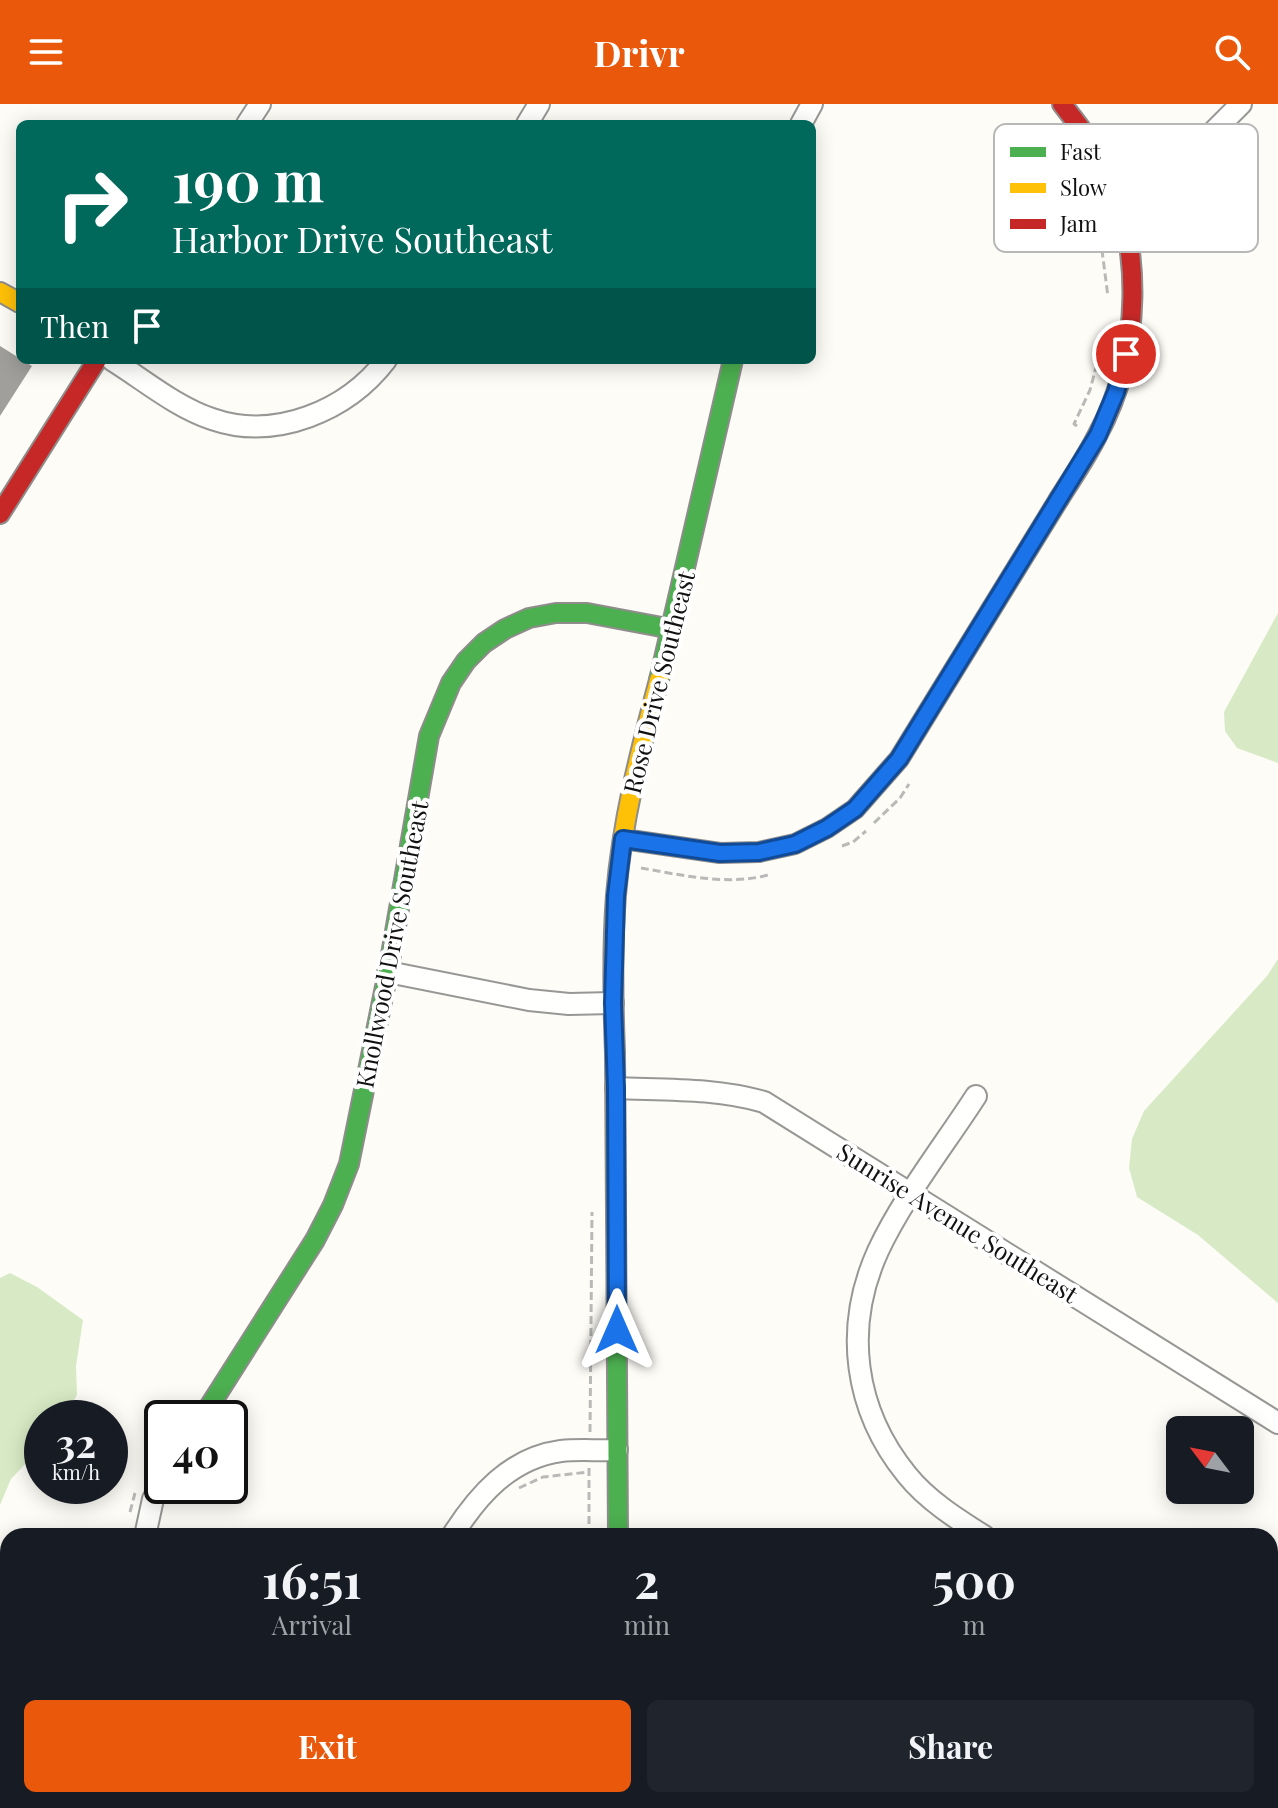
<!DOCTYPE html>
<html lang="en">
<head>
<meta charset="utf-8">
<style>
	body { margin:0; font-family:"Playfair Display",serif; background:#20242c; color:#f1f3f6; height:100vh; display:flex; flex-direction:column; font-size:30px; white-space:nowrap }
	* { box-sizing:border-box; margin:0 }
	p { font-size:26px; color:#9ea1a6 }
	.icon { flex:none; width:44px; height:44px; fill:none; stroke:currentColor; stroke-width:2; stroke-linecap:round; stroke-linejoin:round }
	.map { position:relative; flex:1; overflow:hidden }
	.drawer { position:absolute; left:0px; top:1424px; width:1278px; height:280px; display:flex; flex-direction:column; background:#171b24; border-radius:24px 24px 0 0; box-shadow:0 4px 20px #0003 }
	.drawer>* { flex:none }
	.hud { position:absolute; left:16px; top:16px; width:800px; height:244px; border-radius:12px; box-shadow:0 4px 20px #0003; background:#00695c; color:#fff; overflow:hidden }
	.needle { width:52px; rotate:302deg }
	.controls { position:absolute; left:1166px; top:1312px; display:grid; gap:16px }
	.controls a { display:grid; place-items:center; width:88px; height:88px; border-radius:12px; background:#171b24; box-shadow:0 4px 20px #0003; font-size:40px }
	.speed { position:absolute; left:24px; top:1296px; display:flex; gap:16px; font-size:40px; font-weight:700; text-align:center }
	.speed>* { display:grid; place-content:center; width:104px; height:104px; border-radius:50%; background:#171b24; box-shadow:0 4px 20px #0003; line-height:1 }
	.speed small { font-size:20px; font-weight:400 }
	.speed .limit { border:4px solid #111; border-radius:12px; background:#fff; color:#111 }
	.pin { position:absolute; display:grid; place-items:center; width:68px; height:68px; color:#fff; margin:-34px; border:4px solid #fff; border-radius:50%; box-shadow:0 2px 8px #0007 }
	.me { position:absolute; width:88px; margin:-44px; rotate:0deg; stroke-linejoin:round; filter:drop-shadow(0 0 6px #0008) }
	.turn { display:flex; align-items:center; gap:28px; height:168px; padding:0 24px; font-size:36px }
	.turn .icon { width:104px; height:104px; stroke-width:2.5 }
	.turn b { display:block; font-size:56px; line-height:68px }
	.then { display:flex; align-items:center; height:76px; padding:0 24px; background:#0003; gap:16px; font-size:30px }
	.eta { display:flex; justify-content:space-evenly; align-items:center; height:136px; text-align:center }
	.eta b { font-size:48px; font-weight:700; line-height:56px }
	.action { display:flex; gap:16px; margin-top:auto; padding:16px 24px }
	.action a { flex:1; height:92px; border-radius:12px; background:#ea580c; color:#fff; font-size:32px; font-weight:700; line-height:92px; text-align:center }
	.action a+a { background:#20242c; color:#f1f3f6 }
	header { display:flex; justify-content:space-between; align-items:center; height:104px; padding:0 24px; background:#ea580c; color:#fff; font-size:36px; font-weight:700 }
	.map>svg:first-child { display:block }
	.forest { fill:#d8eac5 }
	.building { fill:#a19f9c }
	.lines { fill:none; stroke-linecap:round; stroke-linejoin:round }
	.street-casing { stroke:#979795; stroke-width:24 }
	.fast-casing { stroke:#8e8d8b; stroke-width:22 }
	.slow-casing { stroke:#8e8d8b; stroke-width:22 }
	.jam-casing { stroke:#8e8d8b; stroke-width:22 }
	.path { stroke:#b9b9b8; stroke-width:3; stroke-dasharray:8 4; stroke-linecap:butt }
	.street { stroke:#fffffe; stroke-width:20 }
	.fast { stroke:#4caf50; stroke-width:18 }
	.slow { stroke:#ffc107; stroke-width:18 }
	.jam { stroke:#c62828; stroke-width:18 }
	.route-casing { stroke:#114b97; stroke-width:20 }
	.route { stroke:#1a73e8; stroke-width:14 }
	.labels { text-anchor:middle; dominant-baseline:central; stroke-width:8; stroke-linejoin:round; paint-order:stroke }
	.street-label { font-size:24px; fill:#111; stroke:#fff }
	.key { fill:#fff; stroke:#b8b8b8; stroke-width:2 }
	.key-label { font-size:22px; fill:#111 }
</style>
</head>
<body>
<header><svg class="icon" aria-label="menu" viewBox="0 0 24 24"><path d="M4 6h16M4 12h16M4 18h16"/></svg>Drivr<svg class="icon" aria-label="search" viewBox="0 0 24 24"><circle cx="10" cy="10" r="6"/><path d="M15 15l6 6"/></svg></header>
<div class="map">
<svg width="1278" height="1704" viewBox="0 0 1278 1704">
	<rect width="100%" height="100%" fill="#fdfcf7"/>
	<!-- forest -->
	<path class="forest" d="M1278 509V659L1237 644 1225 627 1224 608Z
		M1278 855V1199L1198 1131 1137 1093 1129 1064 1132 1035 1144 1007 1267 872Z
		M10 1169 37 1183 83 1216 76 1262 77 1291 64 1314H42V1342L11 1375 0 1401V1174Z
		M0 1582 8 1588V1696H89L102 1704H0Z"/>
	<!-- building -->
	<path class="building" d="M0 242 32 262 0 312Z"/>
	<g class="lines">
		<defs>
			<path id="street" d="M247 20 260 0
				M527 20 539 0
				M801 20 812 0
				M1120 96 1208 33 1241 0
				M112 256C144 276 176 303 212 315 275 337 347 307 386 256
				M388 868 529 896 569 900 613 899
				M616 984C665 986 717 984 764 998L1278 1319
				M976 992C945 1040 902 1095 878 1147 843 1224 854 1306 907 1371 927 1396 957 1415 984 1432
				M145 1432 153 1395 162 1378
				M452 1432C478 1391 510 1354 561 1347 579 1345 599 1347 617 1346
				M1270 1610 1278 1615
				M426 1696 439 1704
				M878 1696 891 1704
				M283 1704 288 1696"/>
			<path id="fast" d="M659 576 733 256
				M623 735 720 749 759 748 795 740 827 724 855 705 899 655 1059 395
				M615 949 618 1432
				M202 1314 315 1136 333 1101 349 1060 388 868 429 632 451 579 466 557 484 539 505 525 529 514 556 509H587L672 525"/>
			<path id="slow" d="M0 188 20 199
				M615 949C613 897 612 843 616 791 622 717 640 647 659 576"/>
			<path id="jam" d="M1059 395C1072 374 1086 354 1097 332 1142 249 1145 139 1101 55 1090 35 1076 18 1062 0
				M0 410 97 256"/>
		</defs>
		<!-- street casing -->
		<use href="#street" class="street-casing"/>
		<!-- fast casing -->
		<use href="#fast" class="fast-casing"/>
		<!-- slow casing -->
		<use href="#slow" class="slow-casing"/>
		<!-- jam casing -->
		<use href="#jam" class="jam-casing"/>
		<!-- path -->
		<path class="path" d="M1059 35 1084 79 1098 115 1108 193
			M1077 322 1074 320 1090 286 1104 233
			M874 719 900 694 909 680
			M842 742 853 738 866 727
			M641 764C681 771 728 782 768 771
			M590 1328 592 1108
			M145 1368 162 1340
			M519 1384 543 1373 589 1368
			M130 1408 135 1389
			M589 1432V1364
			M385 1696 398 1704
			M834 1696 847 1704"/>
		<!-- street -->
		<use href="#street" class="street"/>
		<!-- fast -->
		<use href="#fast" class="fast"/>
		<!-- slow -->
		<use href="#slow" class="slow"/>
		<!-- jam -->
		<use href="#jam" class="jam"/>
	</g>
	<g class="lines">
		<defs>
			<path id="route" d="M617 1226 616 984 613 899 616 792 623 735 720 749 759 748 795 740 827 724 855 705 899 655 1098 331 1116 288 1126 250"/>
		</defs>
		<!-- route casing -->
		<use href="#route" class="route-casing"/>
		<!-- route -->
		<use href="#route" class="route"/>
	</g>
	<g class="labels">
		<!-- street labels -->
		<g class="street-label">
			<text transform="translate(658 578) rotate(-76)">Rose Drive Southeast</text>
			<text transform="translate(391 840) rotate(-79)">Knollwood Drive Southeast</text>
			<text transform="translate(958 1118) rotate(32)">Sunrise Avenue Southeast</text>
		</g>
	</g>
	<!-- legend -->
	<rect x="994" y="20" width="264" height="128" rx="12" class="key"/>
	<rect x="1010" y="43" width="36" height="10" fill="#4caf50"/>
	<rect x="1010" y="79" width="36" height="10" fill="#ffc107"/>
	<rect x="1010" y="115" width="36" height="10" fill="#c62828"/>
	<g class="key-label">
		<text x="1060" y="56">Fast</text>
		<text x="1060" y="92">Slow</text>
		<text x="1060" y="128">Jam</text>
	</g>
</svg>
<div class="controls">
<a><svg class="needle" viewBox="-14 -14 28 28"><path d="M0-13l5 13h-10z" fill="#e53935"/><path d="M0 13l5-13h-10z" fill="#9ea1a6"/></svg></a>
</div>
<div class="speed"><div>32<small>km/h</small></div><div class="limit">40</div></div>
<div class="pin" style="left:1126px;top:250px;background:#d93025"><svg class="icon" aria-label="arrive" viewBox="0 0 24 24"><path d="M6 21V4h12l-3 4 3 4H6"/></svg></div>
<svg class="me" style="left:617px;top:1226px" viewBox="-20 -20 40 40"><path d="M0-17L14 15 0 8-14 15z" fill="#1a73e8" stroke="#fff" stroke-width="4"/></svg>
<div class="hud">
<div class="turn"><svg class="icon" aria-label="right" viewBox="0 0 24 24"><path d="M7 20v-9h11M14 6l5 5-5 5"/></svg><div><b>190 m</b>Harbor Drive Southeast</div></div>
<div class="then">Then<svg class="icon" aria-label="arrive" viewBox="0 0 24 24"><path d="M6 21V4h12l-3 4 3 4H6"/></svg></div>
</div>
<section class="drawer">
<div class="eta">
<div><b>16:51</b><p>Arrival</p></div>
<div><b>2</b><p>min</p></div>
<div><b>500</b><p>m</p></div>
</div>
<div class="action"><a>Exit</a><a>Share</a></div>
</section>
</div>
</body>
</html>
